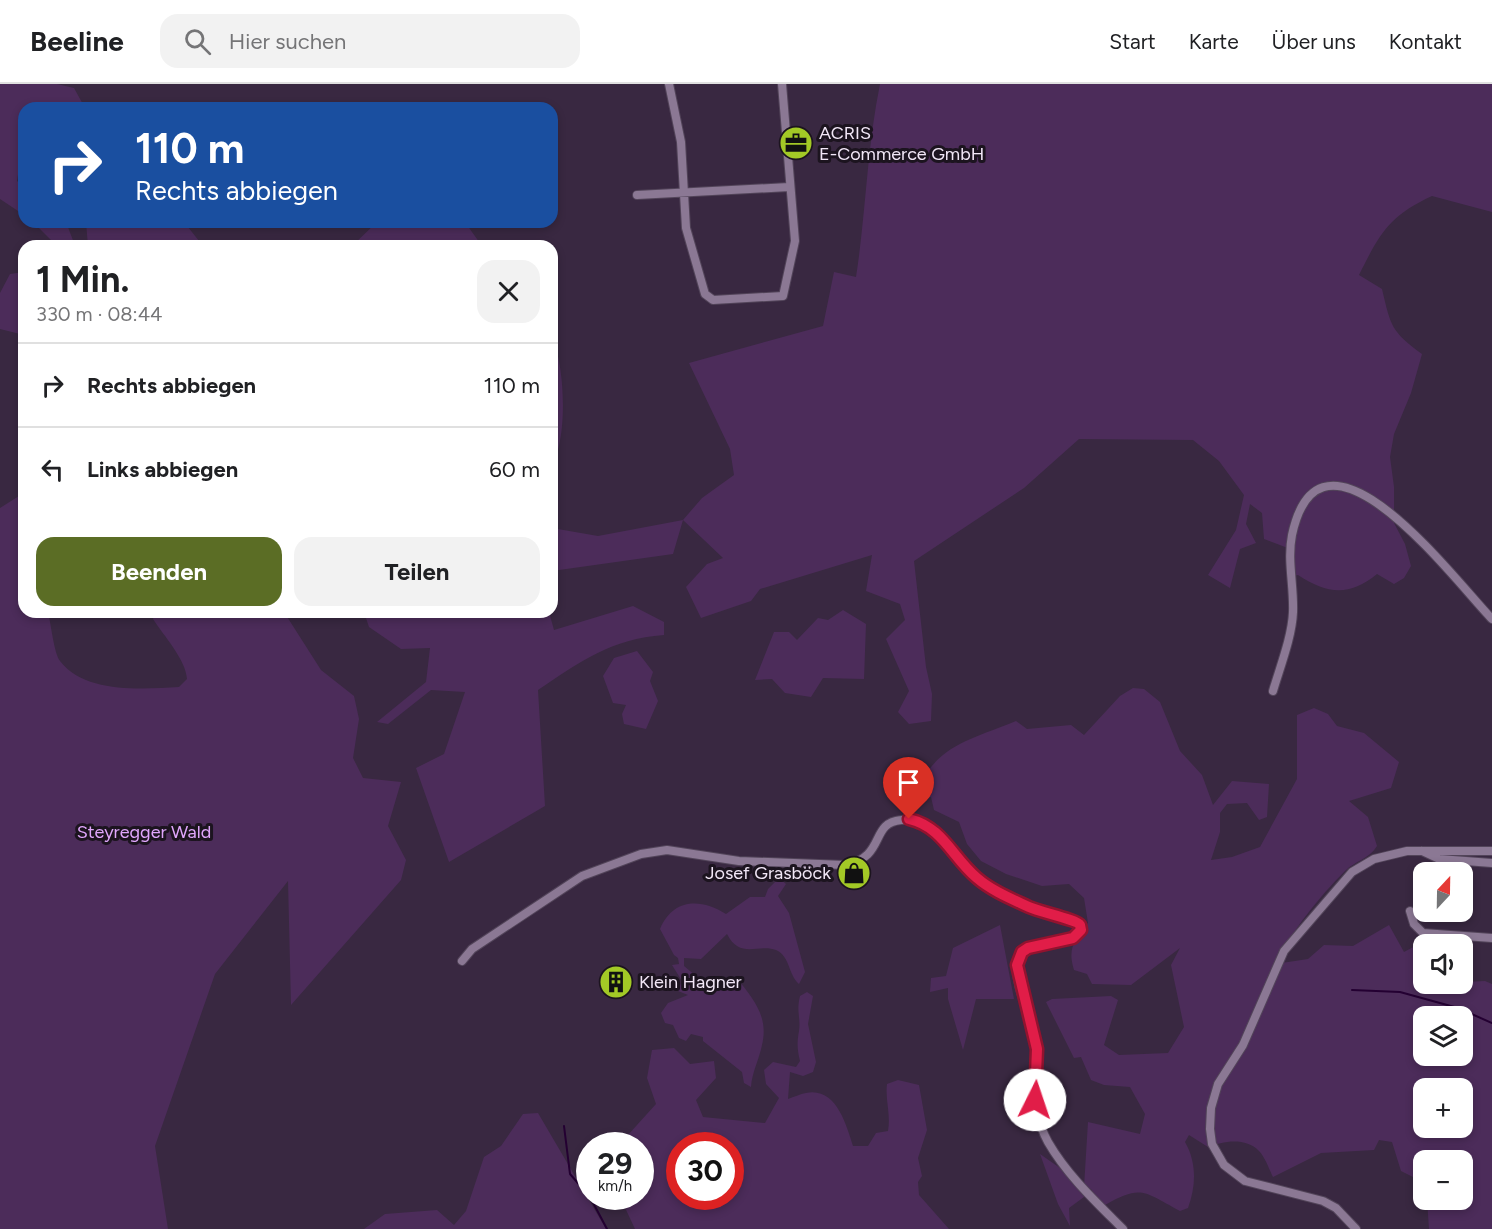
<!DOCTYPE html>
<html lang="de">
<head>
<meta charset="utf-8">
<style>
	body { margin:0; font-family:Figtree,sans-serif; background:#f2f2f2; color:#202124; height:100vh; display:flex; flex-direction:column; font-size:22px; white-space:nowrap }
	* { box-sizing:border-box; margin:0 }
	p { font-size:20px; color:#757577 }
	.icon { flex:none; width:33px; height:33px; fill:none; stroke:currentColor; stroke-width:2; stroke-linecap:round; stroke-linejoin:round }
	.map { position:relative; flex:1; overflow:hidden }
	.panel { position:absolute; left:18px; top:156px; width:540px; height:378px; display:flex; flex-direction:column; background:#fff; border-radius:18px; box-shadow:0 3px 9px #0003 }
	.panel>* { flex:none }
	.guide { position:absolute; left:18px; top:18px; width:540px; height:126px; border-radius:18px; box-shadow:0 3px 9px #0003; background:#1a4fa0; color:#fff; overflow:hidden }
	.needle { width:39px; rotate:22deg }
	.fabs { position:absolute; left:1413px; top:778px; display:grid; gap:12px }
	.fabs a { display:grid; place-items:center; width:60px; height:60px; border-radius:12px; background:#fff; box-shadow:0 3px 9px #0003; font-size:30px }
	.speed { position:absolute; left:576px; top:1048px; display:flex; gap:12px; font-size:30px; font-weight:700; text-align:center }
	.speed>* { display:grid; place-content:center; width:78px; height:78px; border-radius:50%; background:#fff; box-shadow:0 3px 9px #0003; line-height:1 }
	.speed small { font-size:15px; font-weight:400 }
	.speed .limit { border:9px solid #d22; background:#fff; color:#111 }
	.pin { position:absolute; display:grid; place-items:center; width:51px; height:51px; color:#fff; margin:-62px -26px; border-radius:50% 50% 50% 0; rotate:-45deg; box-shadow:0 0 6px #0007 }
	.pin .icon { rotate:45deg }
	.me { position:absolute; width:66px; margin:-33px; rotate:4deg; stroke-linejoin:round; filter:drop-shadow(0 0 4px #0008) }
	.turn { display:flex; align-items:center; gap:21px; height:126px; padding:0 18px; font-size:27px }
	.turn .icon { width:78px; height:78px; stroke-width:2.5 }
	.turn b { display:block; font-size:42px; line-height:51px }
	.round { display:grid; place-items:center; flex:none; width:63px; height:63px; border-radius:18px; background:#f2f2f2 }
	.overview { display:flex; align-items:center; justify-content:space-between; height:102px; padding:0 18px }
	h1 { font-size:36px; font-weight:700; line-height:45px }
	.action { display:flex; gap:12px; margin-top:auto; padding:12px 18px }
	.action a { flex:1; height:69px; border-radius:18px; background:#5b6d25; color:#fff; font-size:24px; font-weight:700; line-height:69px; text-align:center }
	.action a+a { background:#f2f2f2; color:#202124 }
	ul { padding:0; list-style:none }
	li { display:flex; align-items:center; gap:18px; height:84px; padding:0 18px; border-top:2px solid #e0e0e0 }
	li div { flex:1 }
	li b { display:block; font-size:22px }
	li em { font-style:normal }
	header { display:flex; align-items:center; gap:36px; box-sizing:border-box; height:84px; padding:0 30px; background:#fff; border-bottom:2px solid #e0e0e0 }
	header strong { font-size:28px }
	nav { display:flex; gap:33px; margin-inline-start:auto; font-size:21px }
	.search { width:420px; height:54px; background:#f2f2f2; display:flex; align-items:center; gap:15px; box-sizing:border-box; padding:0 21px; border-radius:18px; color:#757577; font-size:22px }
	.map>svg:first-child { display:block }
	.green { fill:#4c2c5a; fill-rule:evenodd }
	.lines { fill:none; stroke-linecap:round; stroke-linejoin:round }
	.stream { stroke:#240032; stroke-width:2 }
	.street-casing { stroke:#524459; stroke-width:10 }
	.street { stroke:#8b7894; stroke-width:8 }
	.route-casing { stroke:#92132f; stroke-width:15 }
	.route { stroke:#e11d48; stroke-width:10 }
	.labels { text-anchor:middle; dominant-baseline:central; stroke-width:6; stroke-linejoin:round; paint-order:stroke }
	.poi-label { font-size:18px; fill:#f2e7f7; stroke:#1c141f; text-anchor:start }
	.park-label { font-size:18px; fill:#e0a6fc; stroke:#1c141f }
</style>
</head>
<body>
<header>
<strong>Beeline</strong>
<div class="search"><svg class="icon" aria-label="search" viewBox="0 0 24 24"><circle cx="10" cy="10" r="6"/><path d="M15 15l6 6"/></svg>Hier suchen</div>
<nav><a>Start</a><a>Karte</a><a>Über uns</a><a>Kontakt</a></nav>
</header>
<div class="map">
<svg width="1492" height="1145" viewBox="0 0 1492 1145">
	<rect width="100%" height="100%" fill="#392841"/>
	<!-- green -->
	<path class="green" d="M0 0H57L74 4 85 24H24V84H19L17 97 24 102V131L0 115Z
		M880 0H1492V128L1432 112C1389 132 1380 149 1359 191L1382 205C1391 243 1391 247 1422 270L1411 309 1394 350 1390 373 1394 403V439L1405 460 1411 482 1404 494 1394 500 1377 490C1349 513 1327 510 1298 491L1294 492 1293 466 1264 455 1262 429 1250 420 1246 440 1256 459 1240 465 1230 504 1208 491 1236 446 1244 411 1219 377 1193 356 1079 355 1024 404 914 477 926 583 932 610 931 637 909 640 898 628 909 607 886 555 905 536 900 520 866 507 872 471 760 505 751 517 701 534 686 503 707 480 723 474 683 436 673 470 552 487V444L598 452 683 436 702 414 734 391 730 365 689 279 823 242 834 188 856 193C866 129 867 63 880 0Z
		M33 138H66L74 159 53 158Z
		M86 138H184L203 162H88Z
		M377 138H457L467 141 482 162H352Z
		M24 188V251L0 245V209L10 190Z
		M552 254C565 280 568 355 552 380Z
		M19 412 24 431V528H48C51 540 54 569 60 577 85 610 143 605 179 603L187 595C186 576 164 552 153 535L156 528H284L321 586 354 612 359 635 353 674 363 694 401 698 388 742 406 776 401 796 291 921 288 797 215 890 155 1062 168 1145H0V424Z
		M633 522 664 538V551C611 555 581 577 538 606L545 722 449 778 416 684 444 670 465 608 431 606 388 640 377 638 426 598 430 564 401 565 369 543 364 528H549L554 546Z
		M843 526 866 540 864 595 823 594 811 613 785 609 772 595 755 596 774 548H789L797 556 818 534 828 536Z
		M637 567 653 588 650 597 658 617 646 645 624 640 622 630 626 621 613 619 603 592 614 574Z
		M1133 604 1144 605 1160 618 1180 667 1202 691 1213 721 1232 697 1269 700 1267 733 1259 736 1247 719 1227 720 1220 729V748L1211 776 1232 773 1260 763 1297 695V631L1314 624 1328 630 1337 642 1364 649 1399 678 1391 704 1349 717 1368 733 1377 762C1369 775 1355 777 1345 787 1319 813 1292 847 1275 880L1308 875 1324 861 1353 862 1389 841 1404 868 1419 860 1423 872 1424 900 1485 897 1492 900V1145H1429L1427 1116H1462V1077H1424L1423 1105 1421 1097 1401 1087 1392 1058 1379 1056 1374 1066 1321 1069 1273 1093C1269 1085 1265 1073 1259 1067 1246 1053 1223 1057 1208 1063L1189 1051 1185 1058C1197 1079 1196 1102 1188 1124L1180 1127C1144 1108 1142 1100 1105 1121L1095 1113 1091 1105 1084 1104V1113L1069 1124 1070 1142 1058 1120 1040 1070 1060 1084 1081 1105 1084 1103 1088 1038 1140 1050 1145 1030 1130 1003 1104 1001 1091 996 1081 973 1074 974 1046 918 1052 915 1111 912 1118 916 1104 961 1119 971 1168 969 1184 943 1171 881 1180 864 1131 901 1092 900 1087 890 1074 886C1067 863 1075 857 1088 839L1084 814 1069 800 1042 802 1006 790 981 777 967 760 959 738 934 726 931 713 901 717V705L920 700C941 659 976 654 1016 637L1027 645 1071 641 1084 651 1120 612ZM1424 933H1462V972H1424ZM1424 1005H1462V1044H1424Z
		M779 794 786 800 778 812 789 829 805 888 799 900C788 890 790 872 776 866 759 859 740 876 727 850L701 875 684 874V882L702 897 736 893C753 915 769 932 762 961 759 976 752 988 751 1003L744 999 742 988 703 957V953L691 950 686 957 679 954 673 941 665 939 661 929 668 919 688 911 678 907 682 897 672 881 679 880 678 874 674 871 660 845C673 814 701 814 726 830L750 813H765L768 805Z
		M1000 841 1014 915H976L963 966 948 915V904L930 908 931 894 946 892 953 864Z
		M807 908 813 912 808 940 816 978 813 988 803 992 790 988 788 1015C794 1013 800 1010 806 1009 836 1003 846 1040 853 1062H868L876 1049 888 1047C891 1030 885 1016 887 1000L898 996 919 1001 927 1046 918 1074 922 1092 918 1098 919 1111 949 1145H635L620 1113H640V1062H618L656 1020 647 994 652 966 674 964 690 980 714 977 716 994 696 1016 703 1033 765 1039 779 1014 766 1000 764 986 773 978 796 983 800 977C797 965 797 958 799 947 801 934 796 928 800 912ZM680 1062H730V1113H680Z
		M538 1029 606 1145H364L385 1130 437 1126 454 1141 466 1127 484 1073 501 1062 523 1030Z"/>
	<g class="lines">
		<!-- stream -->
		<path class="stream" d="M1352 906 1400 908 1458 924 1492 939
			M564 1042 570 1090 590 1113
			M590 1113 607 1145"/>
		<defs>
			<path id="street" d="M669 0 681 58 686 144 705 210 713 216 783 212 795 157 782 0
				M637 111 789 103
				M1273 607C1280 583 1292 553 1293 528 1294 502 1287 476 1292 451 1321 316 1455 497 1492 535
				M1422 767 1439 775 1492 779
				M1410 827 1414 840 1423 849 1492 854
				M462 877 472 865 582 792 641 770 667 766 739 777 845 781C887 773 869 739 901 736 942 731 955 780 985 800 1006 814 1031 826 1055 833 1064 836 1075 833 1080 841L1078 851 1073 854 1028 864C1022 869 1018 875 1017 883 1016 906 1030 927 1034 950 1042 987 1028 1023 1048 1058 1067 1091 1096 1118 1123 1145
				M1356 1145 1336 1124 1323 1117 1245 1097 1224 1081 1212 1060 1210 1045 1211 1024 1218 1000 1243 961 1284 867 1352 788 1374 775 1407 767H1492"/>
		</defs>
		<!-- street casing -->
		<use href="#street" class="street-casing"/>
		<!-- street -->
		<use href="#street" class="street"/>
	</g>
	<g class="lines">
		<defs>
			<path id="route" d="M909 735C943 743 952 773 977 794 992 807 1012 815 1029 823 1040 828 1077 836 1080 841L1081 846 1073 854 1028 864 1022 868 1017 881 1037 965 1035 1016"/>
		</defs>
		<!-- route casing -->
		<use href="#route" class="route-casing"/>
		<!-- route -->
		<use href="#route" class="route"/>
	</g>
	<!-- icons -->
	<defs>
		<symbol id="office-disc" viewBox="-11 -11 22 22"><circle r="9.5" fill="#a3c926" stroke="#1c141f"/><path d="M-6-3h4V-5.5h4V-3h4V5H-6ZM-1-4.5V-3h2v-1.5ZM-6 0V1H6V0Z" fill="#111"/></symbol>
		<symbol id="shop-disc" viewBox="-11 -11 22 22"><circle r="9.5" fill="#a3c926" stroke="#1c141f"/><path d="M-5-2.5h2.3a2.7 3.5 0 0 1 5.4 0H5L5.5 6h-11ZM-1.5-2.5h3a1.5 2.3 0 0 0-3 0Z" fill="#111"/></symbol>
		<symbol id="building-disc" viewBox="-11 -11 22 22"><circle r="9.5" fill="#a3c926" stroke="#1c141f"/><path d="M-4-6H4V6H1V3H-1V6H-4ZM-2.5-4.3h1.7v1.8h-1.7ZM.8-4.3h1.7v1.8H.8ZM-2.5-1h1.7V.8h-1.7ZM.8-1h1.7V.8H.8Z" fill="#111"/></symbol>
	</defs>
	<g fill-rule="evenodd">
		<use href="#office-disc" x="777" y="40" width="38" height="38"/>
		<use href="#shop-disc" x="835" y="770" width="38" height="38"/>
		<use href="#building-disc" x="597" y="879" width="38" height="38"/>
	</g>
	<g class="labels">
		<!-- poi labels -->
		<g class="poi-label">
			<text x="819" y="49">ACRIS<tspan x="819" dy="21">E-Commerce GmbH</tspan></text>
			<text x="831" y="789" text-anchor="end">Josef Grasböck</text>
			<text x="639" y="898">Klein Hagner</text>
		</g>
		<!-- park labels -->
		<g class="park-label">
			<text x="144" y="748">Steyregger Wald</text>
		</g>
	</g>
</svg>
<div class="fabs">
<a><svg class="needle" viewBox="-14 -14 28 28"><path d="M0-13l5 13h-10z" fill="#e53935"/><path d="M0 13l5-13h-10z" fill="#757577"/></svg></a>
<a><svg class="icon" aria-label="sound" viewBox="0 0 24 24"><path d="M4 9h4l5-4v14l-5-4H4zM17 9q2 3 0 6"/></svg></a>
<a><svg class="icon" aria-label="layers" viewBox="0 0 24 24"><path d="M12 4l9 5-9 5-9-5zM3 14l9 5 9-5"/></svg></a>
<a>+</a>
<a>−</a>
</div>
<div class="speed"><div>29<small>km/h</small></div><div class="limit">30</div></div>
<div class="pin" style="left:909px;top:735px;background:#d93025"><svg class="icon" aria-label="arrive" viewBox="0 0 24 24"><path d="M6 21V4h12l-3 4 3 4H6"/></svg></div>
<svg class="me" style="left:1035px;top:1016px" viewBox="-20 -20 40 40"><circle r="19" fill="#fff"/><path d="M0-13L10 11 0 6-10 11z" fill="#e11d48"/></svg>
<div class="guide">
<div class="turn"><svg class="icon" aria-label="right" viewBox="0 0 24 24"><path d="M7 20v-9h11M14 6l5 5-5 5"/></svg><div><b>110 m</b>Rechts abbiegen</div></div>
</div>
<section class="panel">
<div class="overview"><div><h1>1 Min.</h1><p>330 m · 08:44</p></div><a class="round"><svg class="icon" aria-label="close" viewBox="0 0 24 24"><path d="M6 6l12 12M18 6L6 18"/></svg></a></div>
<ul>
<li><svg class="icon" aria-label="right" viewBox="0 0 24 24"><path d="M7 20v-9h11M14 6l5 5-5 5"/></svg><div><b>Rechts abbiegen</b></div><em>110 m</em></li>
<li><svg class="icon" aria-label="left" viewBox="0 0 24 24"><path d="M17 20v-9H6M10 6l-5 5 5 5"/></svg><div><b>Links abbiegen</b></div><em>60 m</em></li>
</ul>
<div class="action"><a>Beenden</a><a>Teilen</a></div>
</section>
</div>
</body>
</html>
